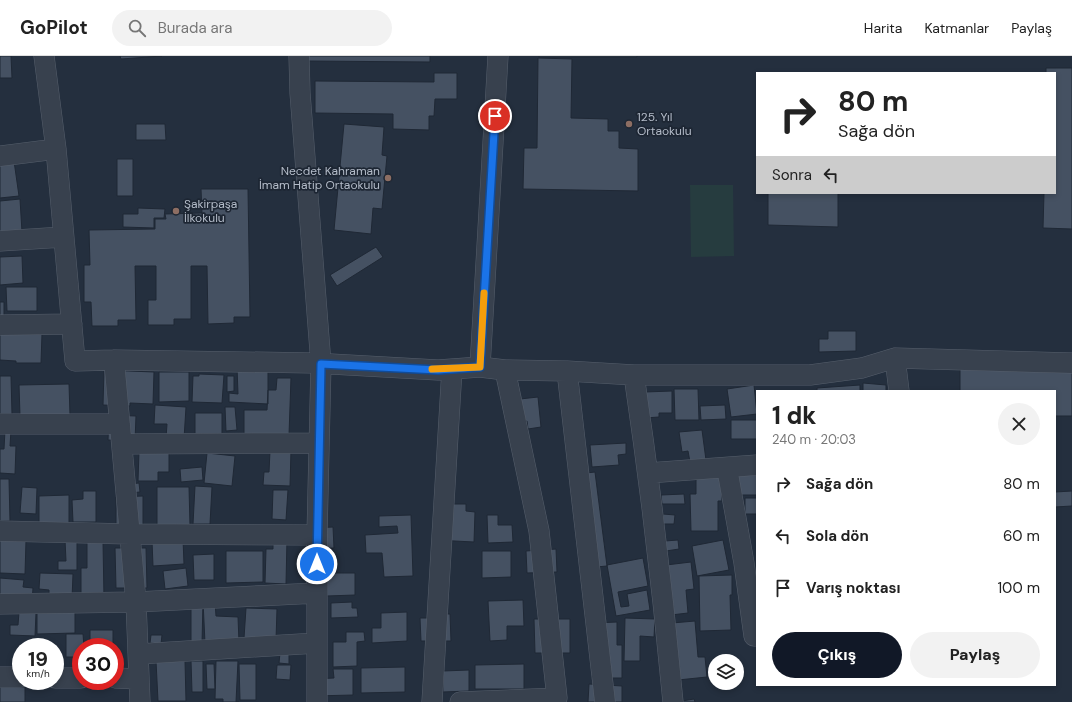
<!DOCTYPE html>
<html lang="tr">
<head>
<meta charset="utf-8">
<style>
	body { margin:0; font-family:"DM Sans",sans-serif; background:#f2f2f2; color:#222; height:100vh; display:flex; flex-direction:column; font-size:15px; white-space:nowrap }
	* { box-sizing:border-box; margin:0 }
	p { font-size:13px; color:#767676 }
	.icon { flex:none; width:22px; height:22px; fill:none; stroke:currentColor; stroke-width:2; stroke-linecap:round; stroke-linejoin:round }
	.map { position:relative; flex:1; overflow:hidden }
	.drawer { position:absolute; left:756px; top:334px; width:300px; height:296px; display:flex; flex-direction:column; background:#fff; border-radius:0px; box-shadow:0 2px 6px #0003 }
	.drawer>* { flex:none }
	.guide { position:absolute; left:756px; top:16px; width:300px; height:122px; border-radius:0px; box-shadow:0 2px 6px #0003; background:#fff; color:#222; overflow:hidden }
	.buttons { position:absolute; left:708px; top:598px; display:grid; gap:8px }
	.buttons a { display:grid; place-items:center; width:36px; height:36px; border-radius:50%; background:#fff; box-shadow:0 2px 6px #0003; font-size:20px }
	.speed { position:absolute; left:12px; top:582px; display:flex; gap:8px; font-size:20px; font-weight:700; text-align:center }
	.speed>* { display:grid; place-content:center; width:52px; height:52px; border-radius:50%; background:#fff; box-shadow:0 2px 6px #0003; line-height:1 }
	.speed small { font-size:10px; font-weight:400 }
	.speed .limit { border:6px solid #d22; background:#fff; color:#111 }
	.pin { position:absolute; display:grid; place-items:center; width:34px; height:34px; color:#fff; margin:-17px; border:2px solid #fff; border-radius:50%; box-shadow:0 1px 4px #0007 }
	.me { position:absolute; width:44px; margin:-22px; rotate:0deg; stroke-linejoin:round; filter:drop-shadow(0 0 3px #0008) }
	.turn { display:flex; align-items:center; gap:14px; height:84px; padding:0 16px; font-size:18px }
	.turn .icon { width:52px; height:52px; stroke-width:2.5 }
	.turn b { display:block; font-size:28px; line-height:34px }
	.then { display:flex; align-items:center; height:38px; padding:0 16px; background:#0003; gap:8px; font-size:15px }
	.round { display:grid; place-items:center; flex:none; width:42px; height:42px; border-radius:21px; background:#f2f2f2 }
	.summary { display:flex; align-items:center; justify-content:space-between; height:68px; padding:0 16px }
	h1 { font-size:24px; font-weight:800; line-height:30px }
	.primary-button { display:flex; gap:8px; margin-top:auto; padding:8px 16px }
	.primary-button a { flex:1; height:46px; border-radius:24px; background:#111827; color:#fff; font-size:16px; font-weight:800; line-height:46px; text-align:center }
	.primary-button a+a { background:#f2f2f2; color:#222 }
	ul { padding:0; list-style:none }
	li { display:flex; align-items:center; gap:12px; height:52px; padding:0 16px }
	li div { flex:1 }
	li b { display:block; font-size:15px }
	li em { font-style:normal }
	header { display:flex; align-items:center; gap:24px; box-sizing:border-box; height:56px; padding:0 20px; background:#fff; border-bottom:1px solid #e0e0e0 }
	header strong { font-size:19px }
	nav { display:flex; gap:22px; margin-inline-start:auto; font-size:14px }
	.search { width:280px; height:36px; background:#f2f2f2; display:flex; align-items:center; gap:10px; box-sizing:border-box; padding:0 14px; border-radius:22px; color:#767676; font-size:15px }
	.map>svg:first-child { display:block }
	.green { fill:#263c3f }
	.building { fill:#455162; stroke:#1f2835 }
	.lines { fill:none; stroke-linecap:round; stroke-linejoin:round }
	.minor-casing { stroke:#565f6c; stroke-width:21 }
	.minor { stroke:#38414e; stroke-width:20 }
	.route-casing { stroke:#114b97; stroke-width:10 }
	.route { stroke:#1a73e8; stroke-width:7 }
	.slow { stroke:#f59e0b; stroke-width:7 }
	.education-dot { fill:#8d6e63; stroke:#1d2633; stroke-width:1.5 }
	.labels { text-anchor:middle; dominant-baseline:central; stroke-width:3.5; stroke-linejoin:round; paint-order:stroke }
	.poi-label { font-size:12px; fill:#b4bcc9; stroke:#1d2633; text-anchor:start }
</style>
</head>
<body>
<header>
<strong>GoPilot</strong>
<div class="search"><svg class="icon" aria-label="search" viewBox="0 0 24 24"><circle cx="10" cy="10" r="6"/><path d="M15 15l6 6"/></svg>Burada ara</div>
<nav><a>Harita</a><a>Katmanlar</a><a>Paylaş</a></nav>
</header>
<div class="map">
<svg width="1072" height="646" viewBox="0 0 1072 646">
	<rect width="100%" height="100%" fill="#242f3e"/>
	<!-- green -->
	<path class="green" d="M690 129H733L734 200 691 201Z"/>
	<!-- building -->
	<path class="building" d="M0 0H11L12 22H0Z
		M120 0H162L121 3Z
		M307 0H430V6L307 5Z
		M539 0H637V1H539Z
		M538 2 572 3 571 62 608 63V75H619V92L638 93V135L523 133 524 92H537Z
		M1046 12H1072V173L1043 172 1044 137H1055V17H1046Z
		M434 17H457V43H435L434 60H429V74L393 73V58L315 57V25L434 26Z
		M136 68H165L166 84H136Z
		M344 68 384 71 382 99 387 100 382 153 373 152 371 178 334 174Z
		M117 103H133V140H117Z
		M14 105 19 140 0 142V106Z
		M201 133H248L250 261H234V267L208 268 207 210H191V263H174V269H148V244H156V210H135L136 264H118V270H92L91 246H84V209H90L89 174 155 173V163H166L165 158 202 157Z
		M768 137H838V171L768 169Z
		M20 143 22 176 0 178V145Z
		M138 152 165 153 164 162H154V172L123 171V158H138Z
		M376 191 383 201 337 230 330 219Z
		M22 200 23 227 0 229V201Z
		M6 231H37V255H7Z
		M0 246H4V268H0Z
		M828 275H856V295L819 296V283H828Z
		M0 276 42 278 41 307H16V305L0 304Z
		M237 311H268V348L229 346V337L238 338Z
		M960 312H1072V360H1055V335H960Z
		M104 314 154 316 153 348 130 347V350L103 349Z
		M159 316H189V345L159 346Z
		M199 318 224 319 222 347 192 346 193 320H199Z
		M0 320H11L12 358H0Z
		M227 320H234V335L227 336Z
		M277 322H291L289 379 244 378V354H267L268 334H276Z
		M863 327 886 329V335H863Z
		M69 328 70 359 20 360 19 329Z
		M754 329 757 358 731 361 727 333Z
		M860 329V335H817V332Z
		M674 333H698L699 364H675Z
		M672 335V357H659V361L645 362V336Z
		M538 341 541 371 528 373 527 365 513 366 511 344Z
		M155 349 186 351 184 383 166 382 167 368H154Z
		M725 349 726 363 701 364 700 350Z
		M225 351H235L237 374 226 375Z
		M195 357H222V379H195Z
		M109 359 136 360 135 385 108 384Z
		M731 364H757V383H731Z
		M5 374H11L10 390H16L15 418 0 417V393H4Z
		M702 374 706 404 690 406 688 395 682 396 679 376Z
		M626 387V398L618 399 619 409 592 411 590 389Z
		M139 395H169V416H158V425H138Z
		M270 395H291L290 430 263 429 264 416H269Z
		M207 397 235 400 232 430 204 427Z
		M202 411 203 424 181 426 180 413Z
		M595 416 607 510 596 511 579 498 569 419Z
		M734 416H757V439H734Z
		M696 419H721L722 445H718V475H691L690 438H696Z
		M0 423H9L10 465H0Z
		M139 427 140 436 130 437 129 428Z
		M195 430 212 431 210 468H193Z
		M22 431 37 432 36 458 20 457Z
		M157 431H189L190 469H157Z
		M273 434H288L286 464 272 463Z
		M83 435H96V466H73L72 444 83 443Z
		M1072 435V450L1055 451V436Z
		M684 438 685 448H662L661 439Z
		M69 439V468H39V440Z
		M143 440V471H116V441Z
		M745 442H757V458H745Z
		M436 448H466V455L475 456 474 486 435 484Z
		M663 458 675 459 674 468H662Z
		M411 459 413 520 384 521 382 497H366L365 479 398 477 397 470 379 471V460Z
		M487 459H498V469H512L513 486 488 487Z
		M333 471 334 492 313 493 312 472Z
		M183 483 184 508 153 510 152 485Z
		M273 483H287L286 528 265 527 266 493H273Z
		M0 484 26 485 25 518 0 517Z
		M65 484H77V514H58V505H66Z
		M678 484 679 493 666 495 665 485Z
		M723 484 729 514 697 520 692 490Z
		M87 486H103L104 542H81V512H87Z
		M115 492H146L147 532H116Z
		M556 493 557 516 527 517 526 495Z
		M226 495H263V526L226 527Z
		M482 495H511V521L482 522Z
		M214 498V524H194L193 499Z
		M314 502H331V515L315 516Z
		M643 502 648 530 618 536 621 551 629 550 627 538 647 534 650 554 616 560 607 509Z
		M691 506 694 533 686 534 688 557 671 559 666 509Z
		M186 512 188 530 165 533 163 515Z
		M40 517 73 518 72 543 49 542V534L39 533Z
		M327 517H355V539L327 540Z
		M732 519V539H730L731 574 700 575 699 520Z
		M0 522 24 524 23 531 33 532 32 547 0 545Z
		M191 544H203L202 588H191Z
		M523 544 524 570H507V584L490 585 488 545Z
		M203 545H215L216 560 238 561 239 586 205 587Z
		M352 546V552H357L358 561 331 562V547Z
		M246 552 277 553 276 584 244 582Z
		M37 553H75V577L37 578Z
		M19 556 36 557 35 580 10 579V569H18Z
		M407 556V585L372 587V572H381V557Z
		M430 558H450L451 585H421L420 562H430Z
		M625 562 655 563 654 581 640 580V605H624Z
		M534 563H570V597H535Z
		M695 565 698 601H705L707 621 678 624 672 567Z
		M617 566V589H622V622H592L594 567Z
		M90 574H113V591H90Z
		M346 576H364L365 585 357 586V610L333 611V586H346Z
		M66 578H83L84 591H81V601H66Z
		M151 579H162L161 588 150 587Z
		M280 597 289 598V608L279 607Z
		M156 605H185L186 645H158Z
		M191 605H203V636H192Z
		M216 605H238L236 646H239H223V643H215Z
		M206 608H214L215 633H207Z
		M239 608H256V644H240Z
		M524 608V633H475V609Z
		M277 609H291L290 624 276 623Z
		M405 611V636L361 637V612Z
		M333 613H353V639L313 640 312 623 334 622Z
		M469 614V635L443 636V615Z
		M589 628 622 630V646H588Z
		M0 631H25V646H0Z
		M694 643 695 646H682V645Z"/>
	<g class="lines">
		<defs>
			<path id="minor" d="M44 0 56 93 75 305 114 304 313 307 438 314 480 311 505 314 567 315 634 319H810L862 312 895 302 1072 307
				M299 0 300 37 321 308 317 479V646
				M0 100 56 93
				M0 185 63 181
				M0 269 72 268
				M895 302 899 335
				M114 304 136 546 140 646
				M480 311 498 0
				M567 315 605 646
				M634 319C650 428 663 537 673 646
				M0 368H120
				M122 388 319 387
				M727 412 744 507 754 580H757
				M648 417 757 409
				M0 475 130 478 317 479
				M0 548 136 546 317 537
				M139 598 317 587
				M0 621H21
				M55 622H81
				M115 622 139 623
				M432 646 452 313
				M460 646 557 642 539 475 505 314"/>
		</defs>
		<!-- minor casing -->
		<use href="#minor" class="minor-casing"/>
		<!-- minor -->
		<use href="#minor" class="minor"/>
	</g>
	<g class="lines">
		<defs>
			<path id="route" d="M317 508 321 308 438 314 480 311 495 60"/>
		</defs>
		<!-- route casing -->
		<use href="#route" class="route-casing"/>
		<!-- route -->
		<use href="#route" class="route"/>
		<!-- slow -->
		<path class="slow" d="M432 313 480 311 484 237"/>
	</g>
	<!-- markers -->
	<g class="education-dot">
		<circle cx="629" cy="68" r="4"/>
		<circle cx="388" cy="122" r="4"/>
		<circle cx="176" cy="155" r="4"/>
	</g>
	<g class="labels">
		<!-- poi labels -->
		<g class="poi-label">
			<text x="637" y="61">125. Yıl<tspan x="637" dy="14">Ortaokulu</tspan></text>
			<text x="380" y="115" text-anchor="end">Necdet Kahraman<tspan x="380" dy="14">İmam Hatip Ortaokulu</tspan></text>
			<text x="184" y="148">Şakirpaşa<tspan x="184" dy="14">İlkokulu</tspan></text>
		</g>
	</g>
</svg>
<div class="buttons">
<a><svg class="icon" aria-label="layers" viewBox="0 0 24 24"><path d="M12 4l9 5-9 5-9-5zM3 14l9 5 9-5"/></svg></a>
</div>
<div class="speed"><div>19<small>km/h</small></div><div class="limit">30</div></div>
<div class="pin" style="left:495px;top:60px;background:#d93025"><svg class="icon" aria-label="arrive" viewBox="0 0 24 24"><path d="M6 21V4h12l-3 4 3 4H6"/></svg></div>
<svg class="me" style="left:317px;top:508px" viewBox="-20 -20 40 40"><circle r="17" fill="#1a73e8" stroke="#fff" stroke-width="3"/><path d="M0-11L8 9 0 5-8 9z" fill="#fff"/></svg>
<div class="guide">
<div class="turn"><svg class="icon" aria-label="right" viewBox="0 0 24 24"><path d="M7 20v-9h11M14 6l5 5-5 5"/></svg><div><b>80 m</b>Sağa dön</div></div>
<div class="then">Sonra<svg class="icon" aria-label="left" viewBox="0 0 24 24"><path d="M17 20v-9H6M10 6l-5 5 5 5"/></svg></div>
</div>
<section class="drawer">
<div class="summary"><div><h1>1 dk</h1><p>240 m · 20:03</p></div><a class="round"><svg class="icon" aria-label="close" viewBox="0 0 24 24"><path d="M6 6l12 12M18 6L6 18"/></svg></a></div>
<ul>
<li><svg class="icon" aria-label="right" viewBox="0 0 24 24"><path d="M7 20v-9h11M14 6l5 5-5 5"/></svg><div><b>Sağa dön</b></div><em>80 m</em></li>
<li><svg class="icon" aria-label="left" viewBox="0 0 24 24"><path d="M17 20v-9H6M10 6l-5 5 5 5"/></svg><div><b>Sola dön</b></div><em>60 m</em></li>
<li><svg class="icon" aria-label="arrive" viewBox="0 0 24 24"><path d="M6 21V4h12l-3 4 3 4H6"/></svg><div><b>Varış noktası</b></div><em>100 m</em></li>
</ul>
<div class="primary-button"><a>Çıkış</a><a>Paylaş</a></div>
</section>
</div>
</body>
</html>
